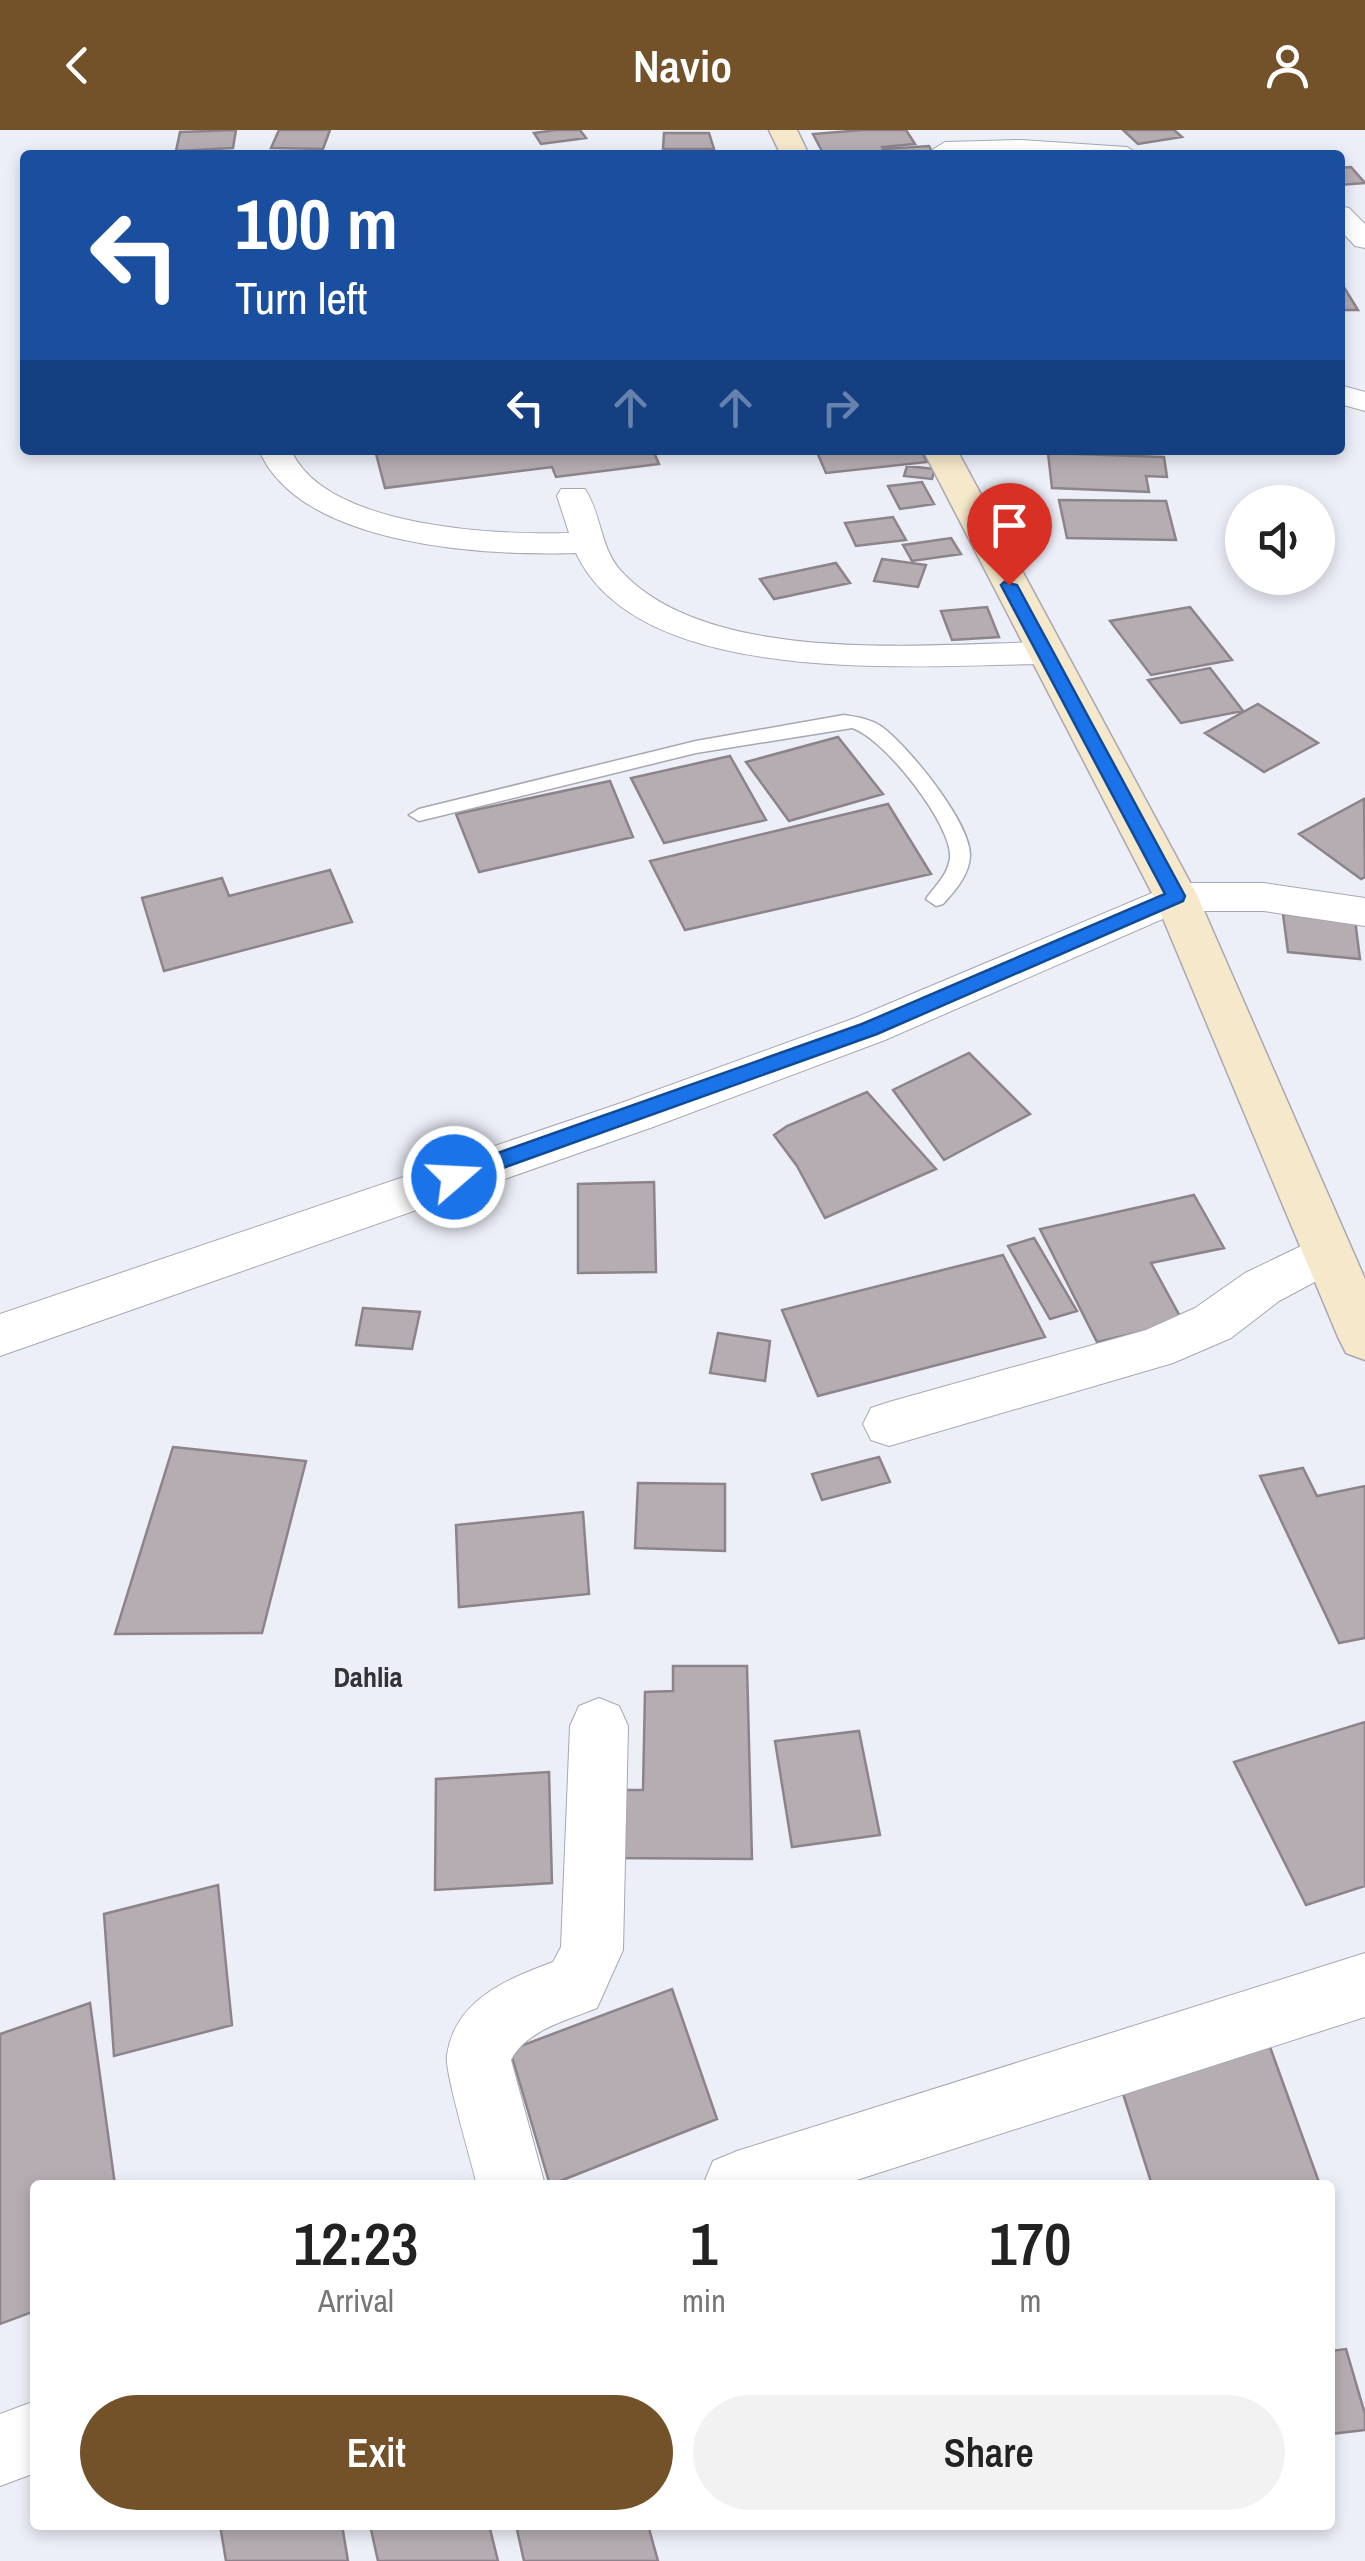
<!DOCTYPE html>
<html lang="en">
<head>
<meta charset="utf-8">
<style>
	body { margin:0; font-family:"Archivo Narrow",sans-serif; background:#f2f2f2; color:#222; height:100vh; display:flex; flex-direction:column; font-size:38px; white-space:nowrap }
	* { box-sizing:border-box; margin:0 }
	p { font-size:32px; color:#767676 }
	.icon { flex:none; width:55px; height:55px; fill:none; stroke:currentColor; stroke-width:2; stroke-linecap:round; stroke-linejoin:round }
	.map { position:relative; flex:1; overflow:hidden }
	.details { position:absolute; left:30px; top:2050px; width:1305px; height:350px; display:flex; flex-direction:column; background:#fff; border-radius:10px; box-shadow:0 5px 15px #0003 }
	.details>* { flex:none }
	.banner { position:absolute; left:20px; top:20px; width:1325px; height:305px; border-radius:10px; box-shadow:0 5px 15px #0003; background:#1a4fa0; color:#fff; overflow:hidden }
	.buttons { position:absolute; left:1225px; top:355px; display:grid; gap:20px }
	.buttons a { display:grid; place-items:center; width:110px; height:110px; border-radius:50%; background:#fff; box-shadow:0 5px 15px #0003; font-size:50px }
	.pin { position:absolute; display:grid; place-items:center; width:85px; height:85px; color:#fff; margin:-102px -42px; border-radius:50% 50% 50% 0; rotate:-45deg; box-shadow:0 0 10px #0007 }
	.pin .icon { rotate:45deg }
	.me { position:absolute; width:110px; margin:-55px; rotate:71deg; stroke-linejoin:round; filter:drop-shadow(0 0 8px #0008) }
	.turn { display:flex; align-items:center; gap:35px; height:210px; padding:0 50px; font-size:45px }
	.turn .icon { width:130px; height:130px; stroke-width:2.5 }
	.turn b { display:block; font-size:70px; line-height:85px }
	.lanes { display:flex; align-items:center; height:95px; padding:0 50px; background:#0003; justify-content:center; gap:50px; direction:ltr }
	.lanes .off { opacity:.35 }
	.eta { display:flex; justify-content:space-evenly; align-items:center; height:170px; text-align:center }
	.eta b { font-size:60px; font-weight:600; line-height:70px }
	.button { display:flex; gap:20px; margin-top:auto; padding:20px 50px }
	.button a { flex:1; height:115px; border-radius:60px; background:#735229; color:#fff; font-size:40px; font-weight:600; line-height:115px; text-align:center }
	.button a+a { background:#f2f2f2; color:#222 }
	header { display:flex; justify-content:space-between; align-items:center; height:130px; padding:0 50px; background:#735229; color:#fff; font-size:45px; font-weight:600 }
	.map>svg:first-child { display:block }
	.building { fill:#b6adb3; stroke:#8c848a; stroke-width:2.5 }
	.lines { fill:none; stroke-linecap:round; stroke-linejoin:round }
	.lane-casing { stroke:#a7a8b2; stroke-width:3 }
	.street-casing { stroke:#a7a8b2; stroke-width:2 }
	.secondary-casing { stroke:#a7a8b2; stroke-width:3 }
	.lane { fill:#fff; fill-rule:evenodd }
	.street { fill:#fff; fill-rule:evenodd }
	.secondary { fill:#f6e8ca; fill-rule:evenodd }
	.route { fill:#1a73e8; stroke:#114b97; stroke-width:2.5 }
	.labels { text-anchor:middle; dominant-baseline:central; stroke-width:8; stroke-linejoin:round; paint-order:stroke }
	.neighbourhood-label { font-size:28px; font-weight:bold; fill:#333337; stroke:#eceef8 }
</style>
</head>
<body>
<header><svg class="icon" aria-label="back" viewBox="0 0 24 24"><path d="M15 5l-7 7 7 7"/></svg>Navio<svg class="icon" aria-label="person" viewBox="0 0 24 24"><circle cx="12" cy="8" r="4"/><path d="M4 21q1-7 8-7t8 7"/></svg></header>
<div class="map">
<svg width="1365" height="2431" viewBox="0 0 1365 2431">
	<rect width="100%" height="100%" fill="#eceef8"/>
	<!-- building -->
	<path class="building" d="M236 0 233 18 176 21 180 2Z
		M279 0H330L323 19 271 18Z
		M556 0H580L586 8 541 14 534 3Z
		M863 0H906L915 14 882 17 884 21 824 25 813 4Z
		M1123 0H1174L1182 7 1138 14Z
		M664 3H709L714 19H663Z
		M929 16 934 25H887L884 19Z
		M1351 37 1365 53 1340 55V38Z
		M1340 154H1342L1358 180H1340Z
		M375 320H653L659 334 556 347 552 337 385 358Z
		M816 320H921L927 332 826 343Z
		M1048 323 1164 327 1167 347 1146 346 1149 362 1052 358Z
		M907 336 935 339 932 349 904 346Z
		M922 352 934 374 900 379 888 356Z
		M1059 370 1166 371 1176 410 1067 408Z
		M893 387 906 410 856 416 845 393Z
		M951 408 961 424 912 431 903 415Z
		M882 429 926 435 918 457 874 451Z
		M836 433 850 453 774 469 760 449Z
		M987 477 999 507 952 510 941 481Z
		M1190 477 1232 530 1151 545 1110 491Z
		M1210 538 1243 581 1181 593 1148 550Z
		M1258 574 1318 613 1264 642 1205 603Z
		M838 607 883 664 789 691 746 632Z
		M730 626 766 690 664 713 631 648Z
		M610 651 633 707 479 742 456 684Z
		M1364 669 1365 747 1361 749 1299 704Z
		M888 674 931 744 685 800 650 731Z
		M330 740 352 792 164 841 142 768 222 748 229 766Z
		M1283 784 1355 790 1360 829 1288 822Z
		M969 923 1030 984 944 1030 893 960Z
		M867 962 936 1039 825 1088 797 1036 774 1005 787 996Z
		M654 1052 656 1142 578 1143V1054Z
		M1194 1065 1224 1118 1151 1133 1183 1192 1097 1212 1040 1099Z
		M1034 1108 1077 1181 1050 1189 1008 1116Z
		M1003 1125 1045 1207 818 1266 782 1180Z
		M363 1178 420 1182 412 1219 356 1215Z
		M718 1203 770 1211 765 1251 710 1243Z
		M173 1317 306 1331 262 1503 115 1504Z
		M879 1327 890 1352 822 1370 812 1344Z
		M1303 1338 1317 1366 1365 1356V1508L1339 1513 1260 1346Z
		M638 1353 725 1354V1421L635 1418Z
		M583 1382 589 1464 459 1477 456 1395Z
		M673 1536H747L752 1729 616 1728 617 1660H643L645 1562 673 1561Z
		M1365 1592V1756L1306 1775 1234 1632Z
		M859 1601 880 1705 792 1717 775 1611Z
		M549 1642 552 1753 435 1760 436 1649Z
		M218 1755 232 1895 114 1926 104 1784Z
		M672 1859 717 1989 550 2055 510 1920Z
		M90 1873 115 2055H35V2181L0 2194V1904Z
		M1270 1917 1320 2055H1152L1118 1948Z
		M1346 2219 1365 2284V2300L1330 2304V2221Z
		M220 2395H342L348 2431H226Z
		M370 2395H489L498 2431H378Z
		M516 2395H648L658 2431H524Z"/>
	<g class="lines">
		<defs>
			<path id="lane" d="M844 585C857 587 871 589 882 597 908 616 971 693 970 726 969 745 955 761 943 774L936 776 926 769C935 756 948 745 950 728 953 695 883 607 852 598L696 623 419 691 409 685 419 679 696 611Z"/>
			<path id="street" d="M1021 10 1127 17 1140 25H936L932 20 945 12Z
				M1340 76 1349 78 1365 94V118L1355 116 1340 100Z
				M1340 255 1365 262V281L1340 274Z
				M259 320H291C325 398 496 405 569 403L557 366 561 359H585C602 385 600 419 622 442 710 536 924 514 1044 512L1057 515 1062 523 1057 531 1044 534C918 535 640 560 576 423 487 426 300 417 259 320Z
				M1176 753H1264L1365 768V796L1264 781H1181L885 910 653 997 0 1226V1184L621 973 855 888Z
				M1326 1104 1343 1109 1350 1123 1343 1137 1279 1171 1231 1208 1173 1233 889 1316 871 1310 863 1294 871 1278 889 1272 1146 1200 1195 1178 1245 1143Z
				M599 1568 619 1576 628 1596 623 1820 597 1878C568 1890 526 1900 511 1930L545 2055H477C472 2033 444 1941 447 1925 455 1870 507 1849 553 1832L561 1817 570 1596 579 1576Z
				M1365 1823V1887L841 2055H703L713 2031 737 2021Z
				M35 2271V2343L0 2356V2284Z"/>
			<path id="secondary" d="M769 0H797L809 25H781Z
				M923 320H957L1198 767 1365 1149V1230L1346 1223 1338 1207 1154 767Z"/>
		</defs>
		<!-- lane casing -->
		<use href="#lane" class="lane-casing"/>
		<!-- street casing -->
		<use href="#street" class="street-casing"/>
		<!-- secondary casing -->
		<use href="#secondary" class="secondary-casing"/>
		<!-- lane -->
		<use href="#lane" class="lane"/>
		<!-- street -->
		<use href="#street" class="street"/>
		<!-- secondary -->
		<use href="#secondary" class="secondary"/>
	</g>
	<!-- route -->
	<path class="route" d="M1004 452 1017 455 1185 766 1183 771 877 904 461 1053H447L443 1047 447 1041 862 894 1165 764 1001 455Z"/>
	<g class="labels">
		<!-- neighbourhood labels -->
		<g class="neighbourhood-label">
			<text x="368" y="1547">Dahlia</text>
		</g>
	</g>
</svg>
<div class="buttons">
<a><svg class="icon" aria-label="sound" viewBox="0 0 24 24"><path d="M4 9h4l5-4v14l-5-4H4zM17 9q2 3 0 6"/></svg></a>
</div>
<div class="pin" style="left:1009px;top:455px;background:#d93025"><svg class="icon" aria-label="arrive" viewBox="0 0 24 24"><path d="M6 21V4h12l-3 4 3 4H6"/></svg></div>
<svg class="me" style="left:454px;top:1047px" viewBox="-20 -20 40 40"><circle r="17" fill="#1a73e8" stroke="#fff" stroke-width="3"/><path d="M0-11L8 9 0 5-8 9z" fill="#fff"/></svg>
<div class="banner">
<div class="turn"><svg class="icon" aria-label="left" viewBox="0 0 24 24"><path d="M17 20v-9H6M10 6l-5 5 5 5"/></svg><div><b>100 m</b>Turn left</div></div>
<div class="lanes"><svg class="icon" aria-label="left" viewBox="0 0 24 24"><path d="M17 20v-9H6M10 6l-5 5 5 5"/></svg><svg class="icon off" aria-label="ahead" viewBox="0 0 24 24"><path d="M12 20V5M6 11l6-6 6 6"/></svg><svg class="icon off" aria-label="ahead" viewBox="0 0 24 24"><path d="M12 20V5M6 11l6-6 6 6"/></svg><svg class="icon off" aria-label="right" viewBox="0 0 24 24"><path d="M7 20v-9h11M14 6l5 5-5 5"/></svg></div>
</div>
<section class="details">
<div class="eta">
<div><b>12:23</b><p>Arrival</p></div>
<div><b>1</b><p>min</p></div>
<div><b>170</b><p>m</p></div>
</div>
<div class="button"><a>Exit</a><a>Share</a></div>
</section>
</div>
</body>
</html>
